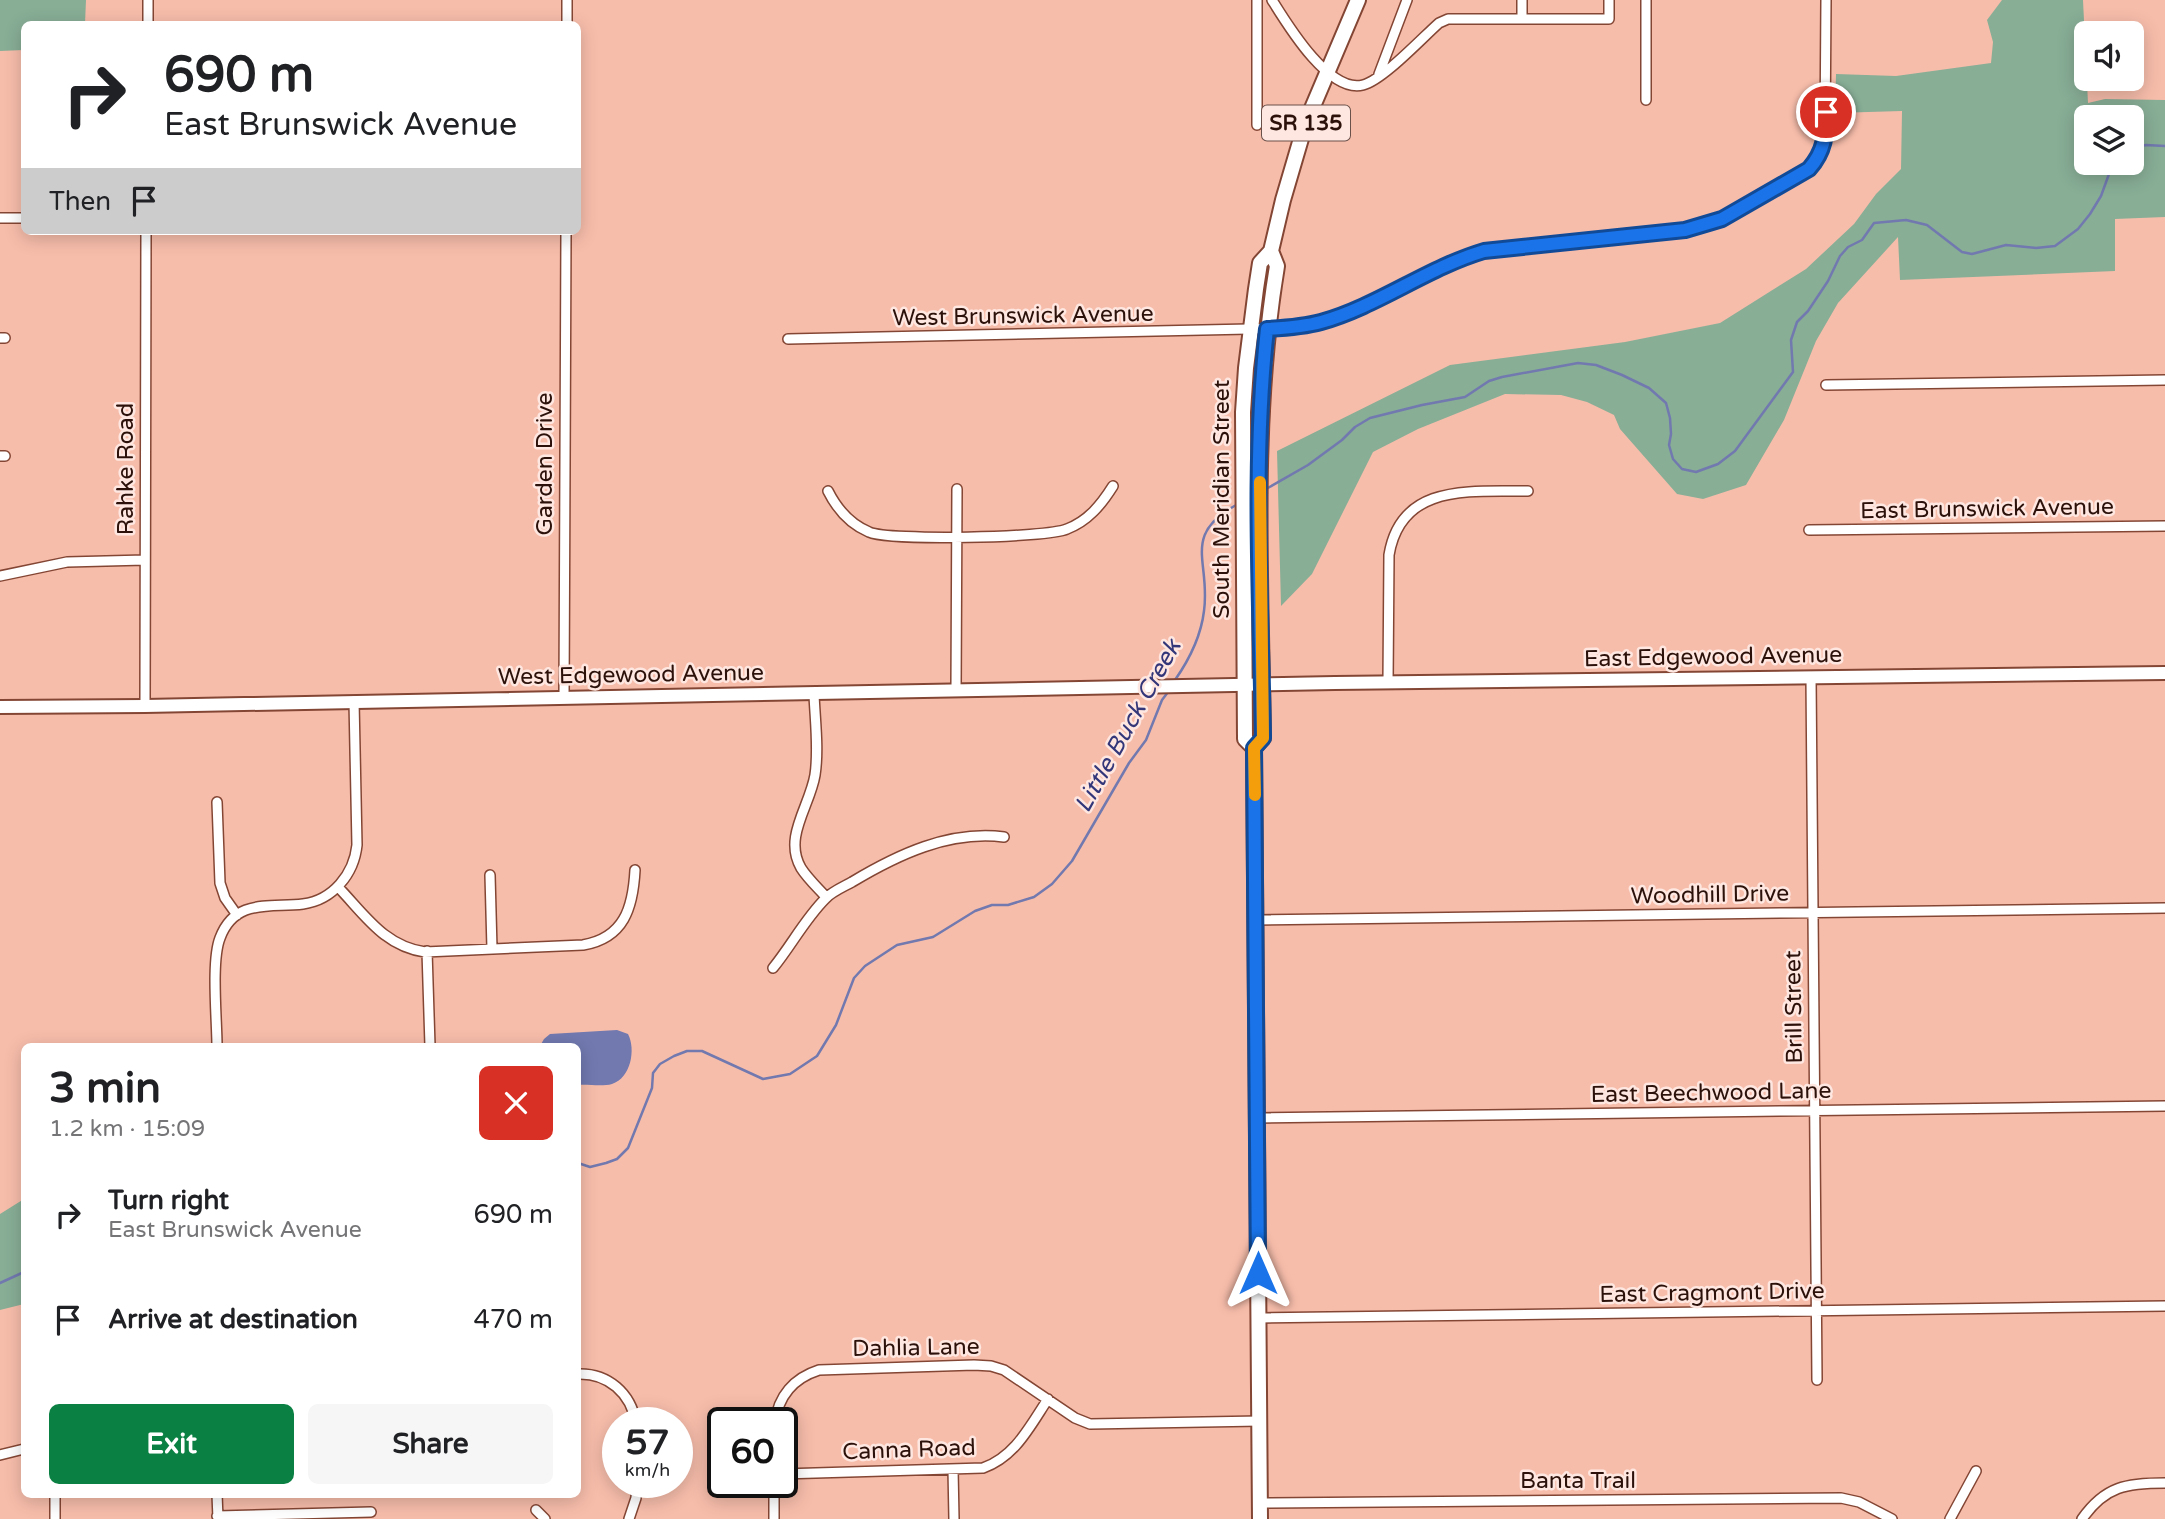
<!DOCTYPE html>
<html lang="en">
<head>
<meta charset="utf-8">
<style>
	body { margin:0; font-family:"Varela Round",sans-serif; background:#f6f6f6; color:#202124; height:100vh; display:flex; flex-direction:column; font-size:26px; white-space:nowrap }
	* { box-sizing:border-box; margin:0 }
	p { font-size:23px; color:#757577 }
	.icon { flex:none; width:38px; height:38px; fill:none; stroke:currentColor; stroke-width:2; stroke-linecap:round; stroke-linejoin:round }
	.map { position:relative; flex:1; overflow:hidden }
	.sheet { position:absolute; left:21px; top:1043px; width:560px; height:455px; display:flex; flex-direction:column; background:#fff; border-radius:10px; box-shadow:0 4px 18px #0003 }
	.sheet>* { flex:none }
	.guide { position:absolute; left:21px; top:21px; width:560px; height:214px; border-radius:10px; box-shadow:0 4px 18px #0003; background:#fff; color:#202124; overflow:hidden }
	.buttons { position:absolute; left:2074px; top:21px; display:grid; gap:14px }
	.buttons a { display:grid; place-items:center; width:70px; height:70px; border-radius:10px; background:#fff; box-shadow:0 4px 18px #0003; font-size:35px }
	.speed { position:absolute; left:602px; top:1407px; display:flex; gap:14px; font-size:35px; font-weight:700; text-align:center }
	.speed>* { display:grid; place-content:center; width:91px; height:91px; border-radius:50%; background:#fff; box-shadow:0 4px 18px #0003; line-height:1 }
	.speed small { font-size:18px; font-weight:400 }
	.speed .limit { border:4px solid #111; border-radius:10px; background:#fff; color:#111 }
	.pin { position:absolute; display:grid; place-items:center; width:60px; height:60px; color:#fff; margin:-30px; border:4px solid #fff; border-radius:50%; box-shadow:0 2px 7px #0007 }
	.me { position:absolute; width:77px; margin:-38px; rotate:0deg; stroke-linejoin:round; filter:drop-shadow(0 0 5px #0008) }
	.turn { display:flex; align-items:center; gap:24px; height:147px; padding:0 28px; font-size:32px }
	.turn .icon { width:91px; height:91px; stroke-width:2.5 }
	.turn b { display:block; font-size:49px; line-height:60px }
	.then { display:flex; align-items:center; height:66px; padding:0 28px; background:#0003; gap:14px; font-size:26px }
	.round { display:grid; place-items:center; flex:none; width:74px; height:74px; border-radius:10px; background:#f6f6f6 }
	.overview { display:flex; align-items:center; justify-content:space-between; height:119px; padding:0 28px }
	h1 { font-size:42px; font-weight:700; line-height:52px }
	.action { display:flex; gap:14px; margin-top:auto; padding:14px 28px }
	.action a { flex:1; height:80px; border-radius:10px; background:#0b8043; color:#fff; font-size:28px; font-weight:700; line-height:80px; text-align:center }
	.action a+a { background:#f6f6f6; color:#202124 }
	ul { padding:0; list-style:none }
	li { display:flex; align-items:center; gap:21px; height:105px; padding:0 28px }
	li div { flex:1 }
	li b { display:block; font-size:26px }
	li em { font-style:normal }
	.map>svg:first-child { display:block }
	.green { fill:#88ae96; fill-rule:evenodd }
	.water { fill:#7179af }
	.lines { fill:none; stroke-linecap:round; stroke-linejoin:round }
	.stream { stroke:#7179af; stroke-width:2.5 }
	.street-casing { stroke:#844634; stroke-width:12 }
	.secondary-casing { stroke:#844634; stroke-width:16 }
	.primary-casing { stroke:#844634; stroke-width:18 }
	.street { stroke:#fff; stroke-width:9 }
	.secondary { stroke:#fff; stroke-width:12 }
	.primary { stroke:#fff; stroke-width:14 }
	.route-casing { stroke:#114b97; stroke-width:18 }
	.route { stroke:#1a73e8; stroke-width:12 }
	.slow { stroke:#f59e0b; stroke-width:12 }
	.labels { text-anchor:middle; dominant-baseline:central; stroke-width:5; stroke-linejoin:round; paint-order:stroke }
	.shield { fill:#fee7e0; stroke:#6a514a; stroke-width:2 }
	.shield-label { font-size:21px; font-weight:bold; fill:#2b110a }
	.street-label { font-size:23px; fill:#2b110a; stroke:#fee7e0 }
	.water-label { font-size:24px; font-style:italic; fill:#33377a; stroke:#fee7e0 }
</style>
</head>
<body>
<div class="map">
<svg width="2165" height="1519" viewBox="0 0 2165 1519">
	<rect width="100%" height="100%" fill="#f7bdab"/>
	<!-- green -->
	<path class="green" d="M0 0H86L85 24H24V50L0 51Z
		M2002 0H2083L2088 103 2105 99 2165 100V217L2115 219V271L1900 280 1898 237 1838 303 1816 341 1784 420 1746 485 1703 499 1677 494 1620 429 1614 415 1587 402 1561 395 1505 394 1418 429 1373 452 1312 574 1281 606 1277 451 1450 365 1625 342 1720 323 1806 269 1854 224 1876 194 1901 169 1902 111 1835 113 1836 74 1896 76 1991 63 1993 42 1987 20ZM2086 117H2132V163H2086Z
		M24 1199V1304L0 1310V1214Z"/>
	<!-- water -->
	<path class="water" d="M617 1030 628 1034C636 1049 631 1078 612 1084 602 1087 588 1084 578 1085V1046H540L544 1039 550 1034Z"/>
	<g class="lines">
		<!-- stream -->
		<path class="stream" d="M2132 148 2146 145 2165 146
			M1266 489 1308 465 1342 440 1355 427 1370 418 1422 405 1465 397 1489 381 1502 377 1578 363 1596 365 1622 375 1649 388 1666 403 1670 418 1671 434 1669 445 1673 459 1682 469 1696 472 1718 464 1735 451 1793 372 1791 340 1797 322 1808 311 1828 281 1840 256 1848 247 1862 240 1874 223 1906 220 1927 225 1962 252 1972 254 2006 245 2036 248 2055 246 2078 229 2090 214 2101 196 2113 163
			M1175 680C1189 660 1201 636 1204 611 1211 561 1180 535 1238 504
			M578 1163 590 1167 606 1163 617 1159 628 1148 652 1088 653 1073 660 1064 674 1056 687 1051H702L763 1079 790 1074 817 1056 836 1025 854 978 865 966 897 945 933 937 975 911 992 905H1008L1034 897 1052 884 1072 861 1129 763 1146 740 1162 700 1168 692
			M0 1283 24 1272"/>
		<defs>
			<path id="street" d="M148 0V24
				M1257 0V125
				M1272 0C1287 24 1329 94 1363 85 1383 80 1422 38 1439 23L1448 19H1609V0
				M1522 0V19
				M1646 0V100
				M567 24V0
				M1379 74 1407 0
				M0 218H24
				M0 338H5
				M788 339 1295 328C1364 316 1419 271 1484 251L1685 230C1727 222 1763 197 1799 176L1817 158 1825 135 1826 0
				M1826 385 2165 380
				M0 456H5
				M828 491C837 509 850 524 869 532 889 541 1046 538 1067 529 1088 521 1101 505 1113 486
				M1809 530 2165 526
				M0 576 67 562 145 560
				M1811 677 1817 1380
				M1388 682 1389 555C1401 482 1472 492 1528 491
				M956 690 957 489
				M814 694C815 720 819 749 815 775 810 806 783 837 801 868 808 879 818 888 826 897
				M564 697 566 231
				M145 706 146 231
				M217 802 220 883 225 898 237 915
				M490 875 492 949
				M338 887C365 915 384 946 425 952L583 945C624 938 633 908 635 870
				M1255 920 2165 908
				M427 951 430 1046
				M773 968C791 946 805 919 825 899 831 892 843 887 852 882 897 855 949 830 1004 837
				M217 1046C217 1020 211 961 220 938 235 898 270 908 303 904 333 900 354 874 357 845L354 701
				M1257 1118 2165 1106
				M1259 1318 2165 1306
				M578 1374C608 1373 631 1393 636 1423
				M775 1423C778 1396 794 1378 819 1370L974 1365 991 1366 1004 1370 1075 1418 1090 1424 1260 1421
				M0 1455 24 1449
				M953 1469 954 1519
				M782 1474 983 1468C1015 1457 1030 1426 1048 1399
				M55 1494V1519
				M217 1494 218 1519
				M1260 1503 1841 1498 1859 1502 1892 1519
				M536 1510 545 1519
				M217 1516 371 1512
				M629 1519 636 1498 637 1482
				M774 1519V1482
				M1950 1519 1976 1471
				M2082 1519C2105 1486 2127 1483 2165 1483"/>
			<path id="secondary" d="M0 707 145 706 1335 683 2165 673"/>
			<path id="primary" d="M1254 748 1245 739 1243 412 1246 368 1256 289 1260 263 1271 251 1283 200 1305 125 1358 0
				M1260 1519 1254 748 1263 738C1261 580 1251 422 1277 266L1271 251"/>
		</defs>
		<!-- street casing -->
		<use href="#street" class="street-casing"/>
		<!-- secondary casing -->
		<use href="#secondary" class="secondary-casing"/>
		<!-- primary casing -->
		<use href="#primary" class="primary-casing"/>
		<!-- street -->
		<use href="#street" class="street"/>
		<!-- secondary -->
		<use href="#secondary" class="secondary"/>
		<!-- primary -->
		<use href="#primary" class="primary"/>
	</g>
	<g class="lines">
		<defs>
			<path id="route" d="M1258 1273 1254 748 1263 738C1261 602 1252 464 1267 329 1285 328 1303 327 1321 322 1378 306 1427 268 1484 251L1685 230 1722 219 1809 169C1825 151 1826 134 1826 112"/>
		</defs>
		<!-- route casing -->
		<use href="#route" class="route-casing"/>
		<!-- route -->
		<use href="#route" class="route"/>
		<!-- slow -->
		<path class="slow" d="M1255 795 1254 748 1263 738 1260 482"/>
	</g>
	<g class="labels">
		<!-- shield labels -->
		<rect class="shield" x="1262" y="105.5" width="88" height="35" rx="5"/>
		<g class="shield-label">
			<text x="1306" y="123">SR 135</text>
		</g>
		<!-- street labels -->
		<g class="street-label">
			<text transform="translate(1023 316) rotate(-1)">West Brunswick Avenue</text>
			<text transform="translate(545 464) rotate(-90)">Garden Drive</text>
			<text transform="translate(126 469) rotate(-90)">Rahke Road</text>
			<text transform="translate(1222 499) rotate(-90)">South Meridian Street</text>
			<text transform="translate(1987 509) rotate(-1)">East Brunswick Avenue</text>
			<text transform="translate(1713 657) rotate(-1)">East Edgewood Avenue</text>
			<text transform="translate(631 675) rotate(-1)">West Edgewood Avenue</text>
			<text transform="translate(1710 895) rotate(-1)">Woodhill Drive</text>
			<text transform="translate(1794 1007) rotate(-91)">Brill Street</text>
			<text transform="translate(1711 1093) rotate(-1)">East Beechwood Lane</text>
			<text transform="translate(1712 1293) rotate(-1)">East Cragmont Drive</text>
			<text transform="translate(916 1348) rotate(-1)">Dahlia Lane</text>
			<text transform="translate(909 1450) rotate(-2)">Canna Road</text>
			<text x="1578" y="1481">Banta Trail</text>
		</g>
		<!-- water labels -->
		<g class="water-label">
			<text transform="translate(1128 726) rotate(-61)">Little Buck Creek</text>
		</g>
	</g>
</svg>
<div class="buttons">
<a><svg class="icon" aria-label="sound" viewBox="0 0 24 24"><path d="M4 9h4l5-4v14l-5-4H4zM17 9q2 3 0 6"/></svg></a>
<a><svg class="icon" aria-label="layers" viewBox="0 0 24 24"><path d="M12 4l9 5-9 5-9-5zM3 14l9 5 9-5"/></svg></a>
</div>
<div class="speed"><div>57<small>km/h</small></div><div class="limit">60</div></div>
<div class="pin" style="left:1826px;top:112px;background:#d93025"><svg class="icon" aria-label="arrive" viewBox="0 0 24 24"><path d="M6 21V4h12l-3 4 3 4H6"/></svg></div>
<svg class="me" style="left:1258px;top:1273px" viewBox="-20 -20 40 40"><path d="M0-17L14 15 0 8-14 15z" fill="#1a73e8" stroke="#fff" stroke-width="4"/></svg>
<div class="guide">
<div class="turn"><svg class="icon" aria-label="right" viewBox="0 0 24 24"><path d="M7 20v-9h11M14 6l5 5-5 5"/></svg><div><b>690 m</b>East Brunswick Avenue</div></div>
<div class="then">Then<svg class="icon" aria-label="arrive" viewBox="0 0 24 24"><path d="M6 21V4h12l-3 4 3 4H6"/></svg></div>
</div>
<section class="sheet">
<div class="overview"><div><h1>3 min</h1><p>1.2 km · 15:09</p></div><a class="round" style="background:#d93025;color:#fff"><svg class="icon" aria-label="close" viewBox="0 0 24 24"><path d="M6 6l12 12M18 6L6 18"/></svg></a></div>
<ul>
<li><svg class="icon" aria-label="right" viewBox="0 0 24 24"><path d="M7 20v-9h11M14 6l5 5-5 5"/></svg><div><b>Turn right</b><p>East Brunswick Avenue</p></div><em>690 m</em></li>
<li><svg class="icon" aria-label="arrive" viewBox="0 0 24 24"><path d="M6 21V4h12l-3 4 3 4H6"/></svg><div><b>Arrive at destination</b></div><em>470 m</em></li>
</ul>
<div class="action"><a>Exit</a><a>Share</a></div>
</section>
</div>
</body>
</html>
